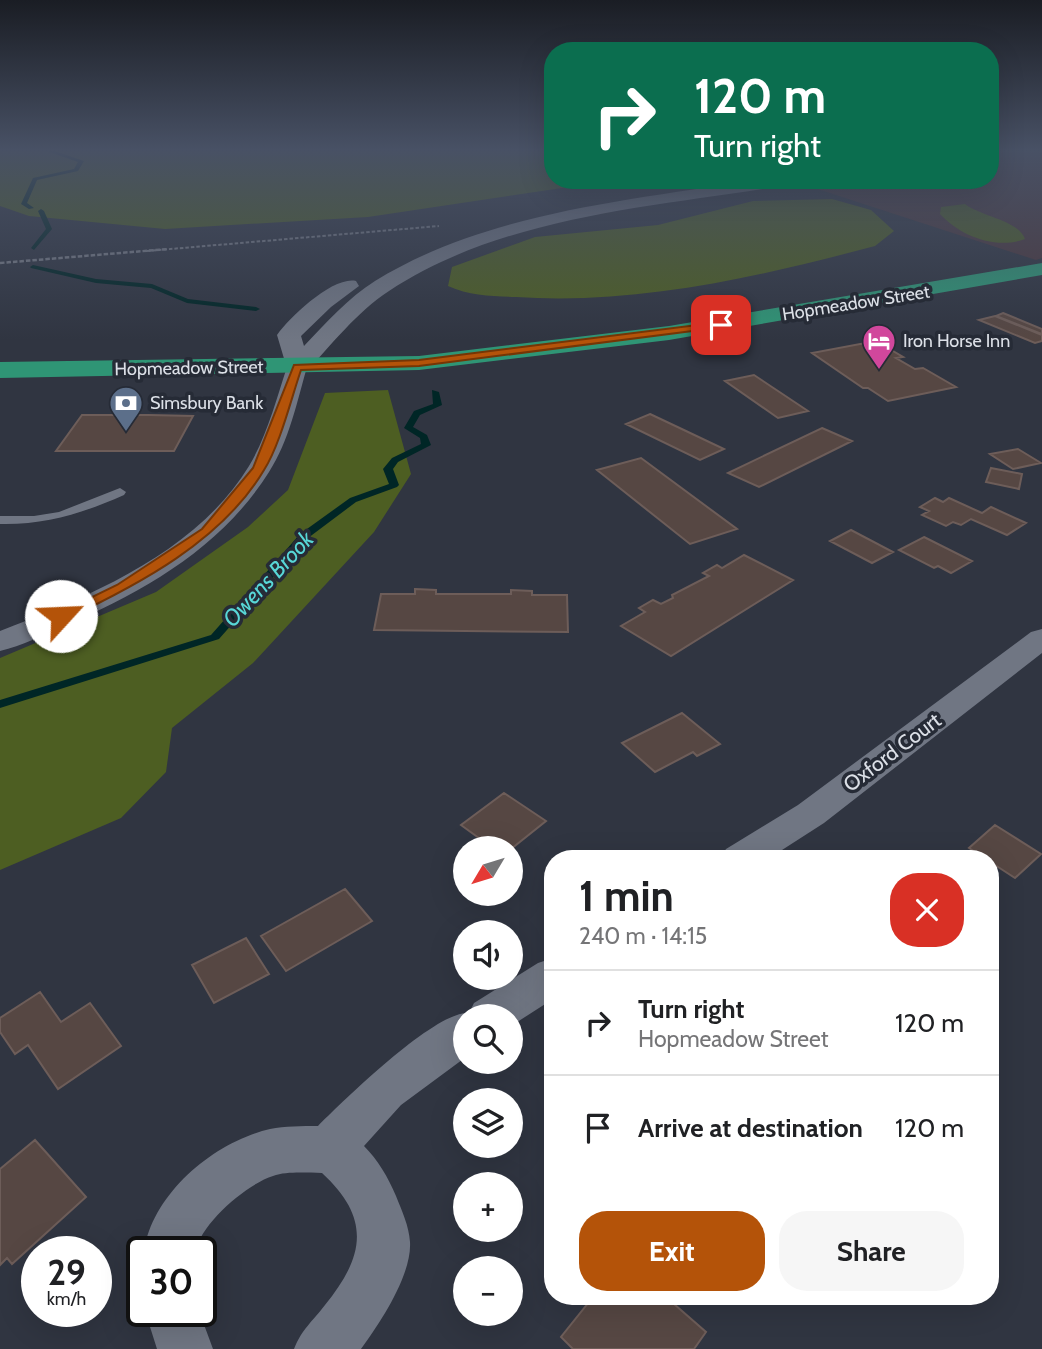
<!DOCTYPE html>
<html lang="en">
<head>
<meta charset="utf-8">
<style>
	body { margin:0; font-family:Cabin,sans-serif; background:#f6f6f6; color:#202124; height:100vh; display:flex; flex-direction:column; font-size:26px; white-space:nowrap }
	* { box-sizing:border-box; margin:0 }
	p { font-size:23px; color:#757577 }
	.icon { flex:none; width:38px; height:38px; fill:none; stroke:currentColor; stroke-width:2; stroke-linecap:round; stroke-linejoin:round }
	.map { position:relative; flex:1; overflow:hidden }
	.side { position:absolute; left:544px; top:850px; width:455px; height:455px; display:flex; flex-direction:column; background:#fff; border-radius:28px; box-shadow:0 7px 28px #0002 }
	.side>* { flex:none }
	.guide { position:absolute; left:544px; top:42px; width:455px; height:147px; border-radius:28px; box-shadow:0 7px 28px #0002; background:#0b6e4f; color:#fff; overflow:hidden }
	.needle { width:46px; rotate:232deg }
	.controls { position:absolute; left:453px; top:836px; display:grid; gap:14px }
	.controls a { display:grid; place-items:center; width:70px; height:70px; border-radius:50%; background:#fff; box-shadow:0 7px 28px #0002; font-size:35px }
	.speed { position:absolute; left:21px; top:1236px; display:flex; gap:14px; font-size:35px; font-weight:700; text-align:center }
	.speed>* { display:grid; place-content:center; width:91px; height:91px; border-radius:50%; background:#fff; box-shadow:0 7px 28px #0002; line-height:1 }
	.speed small { font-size:18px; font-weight:400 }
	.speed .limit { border:4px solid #111; border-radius:10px; background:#fff; color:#111 }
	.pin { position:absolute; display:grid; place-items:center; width:60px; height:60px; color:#fff; margin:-30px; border-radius:14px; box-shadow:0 4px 10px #0006 }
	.me { position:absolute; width:77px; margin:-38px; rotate:65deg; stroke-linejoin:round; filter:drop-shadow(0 0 5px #0008) }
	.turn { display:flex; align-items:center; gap:24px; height:147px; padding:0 35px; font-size:32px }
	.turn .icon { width:91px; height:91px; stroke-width:2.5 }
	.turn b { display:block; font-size:49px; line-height:60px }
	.round { display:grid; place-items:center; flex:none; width:74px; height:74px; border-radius:28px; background:#f6f6f6 }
	.head { display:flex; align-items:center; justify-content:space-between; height:119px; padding:0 35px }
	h1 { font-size:42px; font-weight:800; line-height:52px }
	.button { display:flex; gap:14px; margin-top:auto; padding:14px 35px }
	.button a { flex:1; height:80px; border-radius:28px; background:#b45309; color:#fff; font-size:28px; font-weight:800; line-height:80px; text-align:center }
	.button a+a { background:#f6f6f6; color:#202124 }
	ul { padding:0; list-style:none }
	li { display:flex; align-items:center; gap:21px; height:105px; padding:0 35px; border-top:2px solid #e0e0e0 }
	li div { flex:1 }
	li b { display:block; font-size:26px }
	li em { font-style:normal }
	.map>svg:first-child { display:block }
	.education { fill:#4a373d }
	.green { fill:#4d5e22 }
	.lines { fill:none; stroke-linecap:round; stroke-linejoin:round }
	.stream { fill:#002626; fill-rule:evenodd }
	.building { fill:#564743; stroke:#6d5d59; stroke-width:2 }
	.path-far1 { stroke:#777b85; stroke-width:2; stroke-dasharray:3.5 2; stroke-linecap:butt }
	.path { stroke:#777b85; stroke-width:2.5; stroke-dasharray:4.5 2; stroke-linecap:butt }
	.lane { fill:#707683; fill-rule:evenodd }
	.street { fill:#707683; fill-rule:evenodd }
	.secondary { fill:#707683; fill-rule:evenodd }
	.highway { fill:#2f9575; fill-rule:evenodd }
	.route { fill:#b45309; stroke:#753606; stroke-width:2 }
	.labels { text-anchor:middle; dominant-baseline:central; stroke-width:7; stroke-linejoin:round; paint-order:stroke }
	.far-street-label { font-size:18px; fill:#dce0e7; stroke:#262b36 }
	.far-poi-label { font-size:18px; fill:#dce0e7; stroke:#262b36; text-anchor:start }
	.street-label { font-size:21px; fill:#dce0e7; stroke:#262b36 }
	.water-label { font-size:23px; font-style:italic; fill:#58d7d7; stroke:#262b36 }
</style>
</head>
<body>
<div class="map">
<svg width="1042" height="1349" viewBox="0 0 1042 1349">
	<rect width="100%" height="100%" fill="#303541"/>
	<!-- education -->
	<path class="education" d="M991 151H1042V258L1036 260 796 182 990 180Z"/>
	<!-- green -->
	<path class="green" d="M0 151H553V180H616L368 217 165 229 29 216 0 206Z
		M832 199 871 210 894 231 875 246C758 277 637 305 516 297 492 296 470 296 448 286L452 267 535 237 658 225 753 201Z
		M965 204C982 217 1018 220 1025 239 996 250 960 236 940 214L941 207Z
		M388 390 411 474 374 532 253 663 172 728 166 772 121 818 0 870V658L156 592 248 527 288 490 325 393Z"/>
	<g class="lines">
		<!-- stream -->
		<path class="stream" d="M47 151H54L84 161 78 171 37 180 27 203 34 208 29 209 21 204 33 178 74 169 78 162Z
			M41 209 44 211 52 229 34 250 31 248 46 229 38 211Z
			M33 265 96 279 152 284 188 299 256 307 260 309 256 311 187 303 151 288 96 283 31 268 30 267Z
			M432 390 439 392 442 405 420 415 413 427 427 435 431 445 398 462 393 469 399 485 397 487 356 502 308 538 219 639 0 708V700L211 635 300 534 350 498 389 484 383 469 392 458 421 444 420 438 404 428 414 411 433 404Z"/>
	</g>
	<!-- building -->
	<path class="building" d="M1003 313 1042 329V334L996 316Z
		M995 316 1042 335V341L1035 343 979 320Z
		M876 341 903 357 896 358 915 369 923 368 956 387 888 401 868 388H863L812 353Z
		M754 375 808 411 778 418 725 381Z
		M650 414 686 431 724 449 700 460 626 424Z
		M82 415H149L193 416 174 451H56Z
		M822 428 852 441 759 487 728 473Z
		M1018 449 1041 463 1013 469 990 454Z
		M641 458 737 529 690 544 597 470Z
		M991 468 1022 474 1019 489 986 482Z
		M935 498 943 502 949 498 982 513 991 507 1026 523 1007 535 971 519 961 525 953 522 946 526 922 515 929 511 920 507Z
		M851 530 893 552 872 563 830 541Z
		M924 537 972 561 951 573 938 566 934 568 899 550Z
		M744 555 793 580 671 656 621 626 645 612 639 608 653 600 661 604 673 598 672 595 709 576 703 573 717 565 722 568Z
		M415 589 436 590V594H511V590L532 591V595H567L568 632 374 630 381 594H415Z
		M682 713 720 744 697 756 693 752 655 772 622 743Z
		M504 793 546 821 511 849H494L461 825Z
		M995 825 1041 854 1015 878 969 848Z
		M345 889 372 921 286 971 261 936Z
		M246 938 269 974 214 1003 192 965Z
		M40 992 61 1022 90 1003 121 1046 58 1089 28 1045 15 1054 0 1032V1018Z
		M35 1140 86 1197 12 1264 7 1258 0 1265V1169Z
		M593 1297H666L706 1332 694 1349H573L561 1337Z"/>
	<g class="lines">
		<!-- path-far1 -->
		<path class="path-far1" d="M147 251 439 226"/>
		<!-- path -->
		<path class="path" d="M0 263 168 249"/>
		<!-- lane -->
		<path class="lane" d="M120 488 126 492 124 495C83 513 46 525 0 524V516H34L59 512Z"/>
		<!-- street -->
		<path class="street" d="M297 361 307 367C297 402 289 441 269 472 222 547 144 592 64 626 43 635 22 646 0 651V631C90 596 196 553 249 466 267 436 276 400 287 367Z
			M1042 629V653L824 823 768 859H720L726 849 798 805 1031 632Z
			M553 958V999L511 1026V1017H466V1057L401 1105 364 1146C378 1160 388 1177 396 1196 402 1211 409 1226 410 1242 412 1275 380 1323 361 1349H294C302 1329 312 1322 325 1305 364 1257 372 1219 322 1173 307 1173 287 1171 273 1176 247 1184 200 1224 196 1251H144C153 1193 214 1142 270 1129 285 1126 302 1126 318 1126 343 1101 436 1010 469 1013L474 1003 538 963Z
			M145 1311H199L213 1349H157Z"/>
		<!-- secondary -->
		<path class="secondary" d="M754 180H795L787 185C655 207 504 215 389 291 357 312 332 344 306 372H288L277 335C290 317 333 276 356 281L359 286 331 307 301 336 304 346C326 323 348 298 375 281 487 212 627 201 754 180Z"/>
		<!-- highway -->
		<path class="highway" d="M1042 263V275L669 340 419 370 0 378V362L419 356 669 326Z"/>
	</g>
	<!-- sky -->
	<linearGradient id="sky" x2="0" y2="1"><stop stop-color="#1a1d24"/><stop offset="0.44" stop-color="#485165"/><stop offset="1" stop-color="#485165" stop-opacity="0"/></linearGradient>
	<rect width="1042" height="340" fill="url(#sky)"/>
	<!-- route -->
	<path class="route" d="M721 322 724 327 419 366 301 370C291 399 280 445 264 470 222 541 138 585 66 619L61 621 53 616 117 585 202 529 253 468 294 365 419 360Z"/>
	<!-- icons -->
	<defs>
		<symbol id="hotel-pin" viewBox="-11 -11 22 30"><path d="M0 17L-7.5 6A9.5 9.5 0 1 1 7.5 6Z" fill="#d1479c" stroke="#262b36"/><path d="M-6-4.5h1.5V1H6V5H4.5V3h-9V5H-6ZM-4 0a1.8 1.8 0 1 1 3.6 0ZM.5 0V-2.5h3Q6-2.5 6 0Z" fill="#fff"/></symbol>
		<symbol id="bank-pin" viewBox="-11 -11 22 30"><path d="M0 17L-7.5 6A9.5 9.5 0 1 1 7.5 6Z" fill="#5c6f8a" stroke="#262b36"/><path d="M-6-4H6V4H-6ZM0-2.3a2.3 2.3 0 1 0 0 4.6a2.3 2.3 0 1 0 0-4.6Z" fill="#fff"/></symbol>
	</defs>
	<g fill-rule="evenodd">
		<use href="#hotel-pin" x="860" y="322" width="38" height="52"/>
		<use href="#bank-pin" x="107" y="384" width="38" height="52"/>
	</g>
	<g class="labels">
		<!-- far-street labels -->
		<g class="far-street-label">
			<text transform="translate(856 303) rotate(-9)">Hopmeadow Street</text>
			<text transform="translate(189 368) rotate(-1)">Hopmeadow Street</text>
		</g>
		<!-- far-poi labels -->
		<g class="far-poi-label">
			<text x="903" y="341">Iron Horse Inn</text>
			<text x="150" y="403">Simsbury Bank</text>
		</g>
		<!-- street labels -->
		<g class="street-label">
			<text transform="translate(892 752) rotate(-37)">Oxford Court</text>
		</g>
		<!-- water labels -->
		<g class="water-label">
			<text transform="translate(268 579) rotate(-47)">Owens Brook</text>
		</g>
	</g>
</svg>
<div class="controls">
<a><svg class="needle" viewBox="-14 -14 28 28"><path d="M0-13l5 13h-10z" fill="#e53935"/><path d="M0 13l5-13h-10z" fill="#757577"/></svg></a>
<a><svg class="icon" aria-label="sound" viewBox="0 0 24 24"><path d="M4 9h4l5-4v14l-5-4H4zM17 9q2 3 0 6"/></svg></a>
<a><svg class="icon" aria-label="search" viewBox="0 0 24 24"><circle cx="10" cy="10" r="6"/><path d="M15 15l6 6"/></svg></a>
<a><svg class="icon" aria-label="layers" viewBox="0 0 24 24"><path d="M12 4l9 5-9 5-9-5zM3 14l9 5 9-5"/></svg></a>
<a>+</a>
<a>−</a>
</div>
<div class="speed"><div>29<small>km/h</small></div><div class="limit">30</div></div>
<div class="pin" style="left:721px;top:325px;background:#d93025"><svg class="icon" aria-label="arrive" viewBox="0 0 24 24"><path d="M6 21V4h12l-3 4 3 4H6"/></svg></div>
<svg class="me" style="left:61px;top:616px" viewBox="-20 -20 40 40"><circle r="19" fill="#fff"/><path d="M0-13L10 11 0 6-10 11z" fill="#b45309"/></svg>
<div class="guide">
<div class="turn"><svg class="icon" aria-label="right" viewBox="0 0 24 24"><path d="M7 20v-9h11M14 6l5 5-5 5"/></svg><div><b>120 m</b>Turn right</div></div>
</div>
<section class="side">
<div class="head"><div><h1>1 min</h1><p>240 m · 14:15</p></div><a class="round" style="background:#d93025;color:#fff"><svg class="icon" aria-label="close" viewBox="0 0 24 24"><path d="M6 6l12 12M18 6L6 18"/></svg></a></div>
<ul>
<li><svg class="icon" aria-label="right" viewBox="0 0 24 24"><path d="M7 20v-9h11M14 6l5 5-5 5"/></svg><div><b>Turn right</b><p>Hopmeadow Street</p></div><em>120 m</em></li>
<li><svg class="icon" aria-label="arrive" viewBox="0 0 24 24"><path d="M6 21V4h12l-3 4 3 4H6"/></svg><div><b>Arrive at destination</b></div><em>120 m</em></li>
</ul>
<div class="button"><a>Exit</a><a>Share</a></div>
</section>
</div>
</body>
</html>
